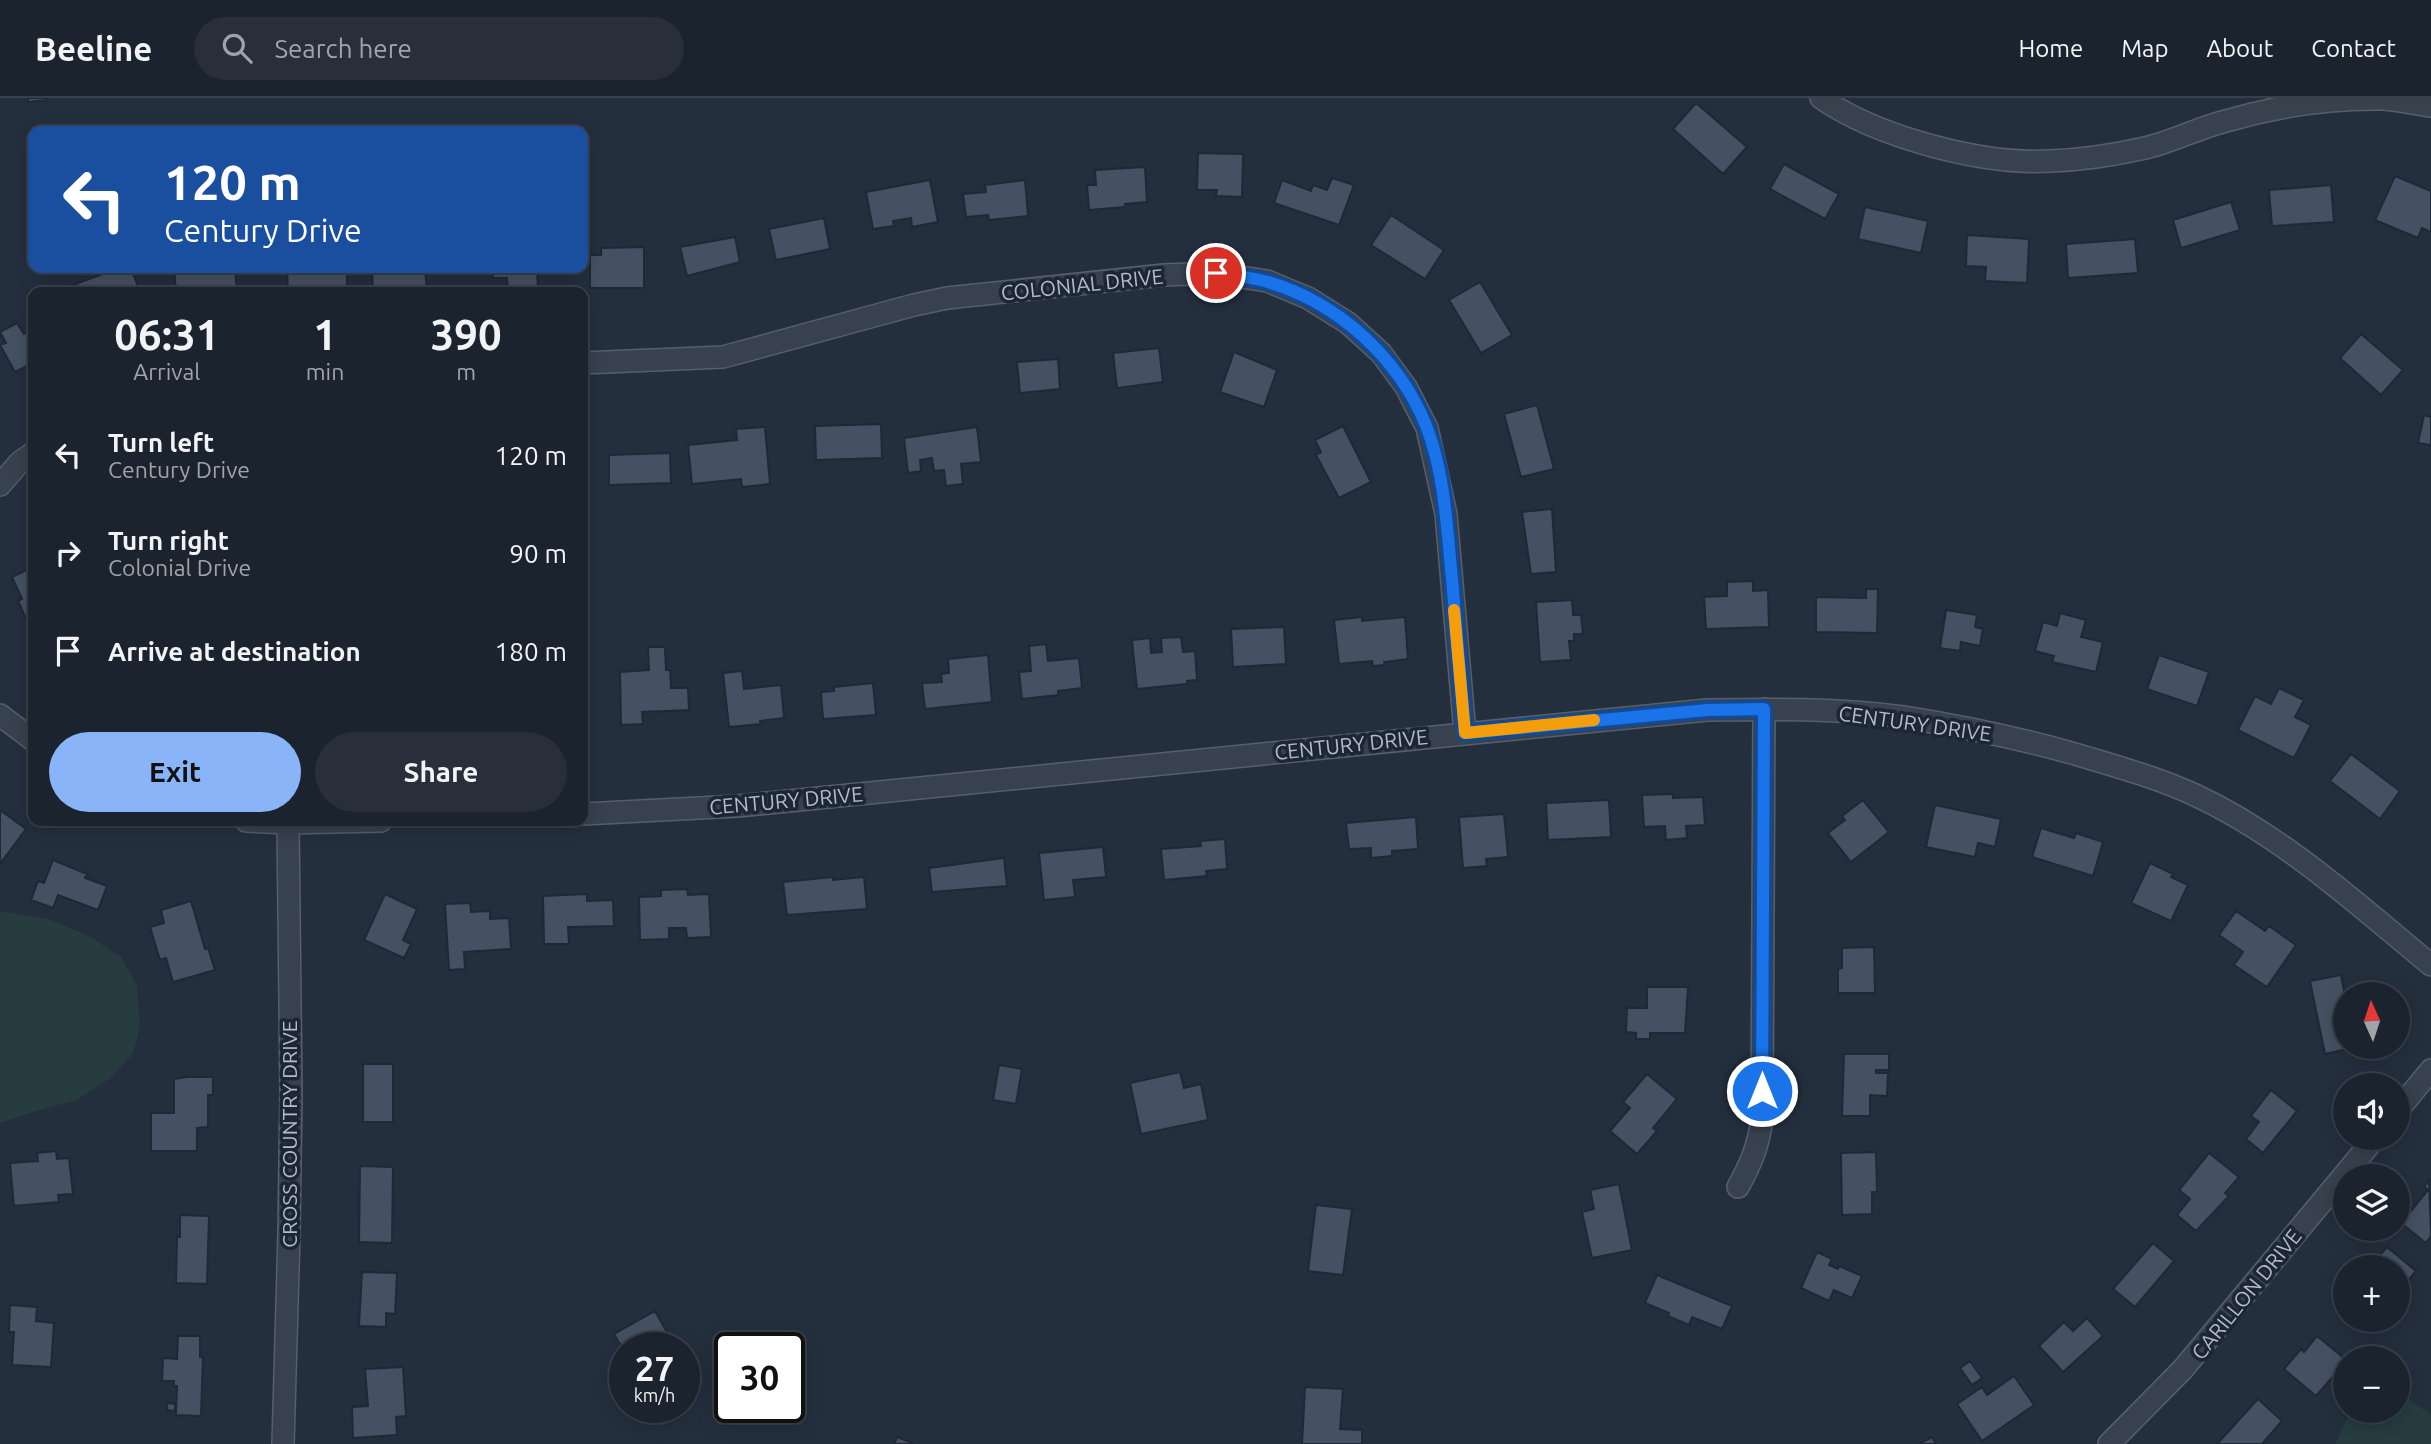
<!DOCTYPE html>
<html lang="en">
<head>
<meta charset="utf-8">
<style>
	body { margin:0; font-family:Ubuntu,sans-serif; background:#282f3a; color:#f1f3f6; height:100vh; display:flex; flex-direction:column; font-size:26px; white-space:nowrap }
	* { box-sizing:border-box; margin:0 }
	p { font-size:23px; color:#a0a4aa }
	.icon { flex:none; width:38px; height:38px; fill:none; stroke:currentColor; stroke-width:2; stroke-linecap:round; stroke-linejoin:round }
	.map { position:relative; flex:1; overflow:hidden }
	.sheet { position:absolute; left:28px; top:189px; width:560px; height:539px; display:flex; flex-direction:column; background:#1b232e; border-radius:14px; box-shadow:0 4px 18px #0003,0 0 0 2px #39404a }
	.sheet>* { flex:none }
	.hud { position:absolute; left:28px; top:28px; width:560px; height:147px; border-radius:14px; box-shadow:0 4px 18px #0003,0 0 0 2px #39404a; background:#1a4fa0; color:#fff; overflow:hidden }
	.needle { width:46px; rotate:357deg }
	.fabs { position:absolute; left:2333px; top:884px; display:grid; gap:14px }
	.fabs a { display:grid; place-items:center; width:77px; height:77px; border-radius:50%; background:#1b232e; box-shadow:0 4px 18px #0003,0 0 0 2px #39404a; font-size:35px }
	.speed { position:absolute; left:609px; top:1234px; display:flex; gap:14px; font-size:35px; font-weight:700; text-align:center }
	.speed>* { display:grid; place-content:center; width:91px; height:91px; border-radius:50%; background:#1b232e; box-shadow:0 4px 18px #0003,0 0 0 2px #39404a; line-height:1 }
	.speed small { font-size:18px; font-weight:400 }
	.speed .limit { border:4px solid #111; border-radius:10px; background:#fff; color:#111 }
	.pin { position:absolute; display:grid; place-items:center; width:60px; height:60px; color:#fff; margin:-30px; border:4px solid #fff; border-radius:50%; box-shadow:0 2px 7px #0007 }
	.me { position:absolute; width:77px; margin:-38px; rotate:0deg; stroke-linejoin:round; filter:drop-shadow(0 0 5px #0008) }
	.turn { display:flex; align-items:center; gap:24px; height:147px; padding:0 21px; font-size:32px }
	.turn .icon { width:91px; height:91px; stroke-width:2.5 }
	.turn b { display:block; font-size:49px; line-height:60px }
	.eta { display:flex; justify-content:space-evenly; align-items:center; height:119px; text-align:center }
	.eta b { font-size:42px; font-weight:600; line-height:49px }
	.primary-button { display:flex; gap:14px; margin-top:auto; padding:14px 21px }
	.primary-button a { flex:1; height:80px; border-radius:42px; background:#8ab4f8; color:#111; font-size:28px; font-weight:600; line-height:80px; text-align:center }
	.primary-button a+a { background:#282f3a; color:#f1f3f6 }
	ul { padding:0; list-style:none }
	li { display:flex; align-items:center; gap:21px; height:98px; padding:0 21px }
	li div { flex:1 }
	li b { display:block; font-size:26px }
	li em { font-style:normal }
	header { display:flex; align-items:center; gap:42px; box-sizing:border-box; height:98px; padding:0 35px; background:#1b232e; border-bottom:2px solid #39404a }
	header strong { font-size:33px }
	nav { display:flex; gap:38px; margin-inline-start:auto; font-size:24px }
	.search { width:490px; height:63px; background:#282f3a; display:flex; align-items:center; gap:18px; box-sizing:border-box; padding:0 24px; border-radius:38px; color:#a0a4aa; font-size:26px }
	.map>svg:first-child { display:block }
	.green { fill:#263c3f }
	.building { fill:#455162; stroke:#1f2835; stroke-width:2 }
	.lines { fill:none; stroke-linecap:round; stroke-linejoin:round }
	.minor-casing { stroke:#565f6c; stroke-width:24 }
	.minor { stroke:#38414e; stroke-width:21 }
	.route-casing { stroke:#114b97; stroke-width:18 }
	.route { stroke:#1a73e8; stroke-width:12 }
	.slow { stroke:#f59e0b; stroke-width:12 }
	.labels { text-anchor:middle; dominant-baseline:central; stroke-width:7; stroke-linejoin:round; paint-order:stroke }
	.street-label { font-size:21px; fill:#b4bcc9; stroke:#1d2633 }
</style>
</head>
<body>
<header>
<strong>Beeline</strong>
<div class="search"><svg class="icon" aria-label="search" viewBox="0 0 24 24"><circle cx="10" cy="10" r="6"/><path d="M15 15l6 6"/></svg>Search here</div>
<nav><a>Home</a><a>Map</a><a>About</a><a>Contact</a></nav>
</header>
<div class="map">
<svg width="2431" height="1346" viewBox="0 0 2431 1346">
	<rect width="100%" height="100%" fill="#242f3e"/>
	<!-- green -->
	<path class="green" d="M0 813 47 821 87 837 121 859 137 888 140 928 132 957 109 981 77 1002 39 1012 0 1025Z
		M2398 1290H2401L2410 1302 2431 1317V1346H2335L2347 1320 2353 1313 2398 1312Z"/>
	<!-- building -->
	<path class="building" d="M28 0H47V2L28 4Z
		M1696 5 1747 49 1723 76 1673 31Z
		M1198 55 1243 56 1242 99 1216 98 1217 92H1197Z
		M1784 66 1839 96 1825 121 1770 91Z
		M1145 69 1147 104 1125 106V109L1089 112 1087 87H1096L1095 72Z
		M2395 78 2431 93V134L2422 130 2418 140 2375 122Z
		M1332 80 1354 87 1339 127 1274 105 1282 82 1311 93 1313 87 1327 92Z
		M930 82 938 124 912 129 911 120 893 123 894 128 873 131 866 94Z
		M1025 82 1028 118 989 122 988 117 966 119 963 96 986 94 985 87Z
		M2331 87 2334 124 2272 128 2269 92Z
		M2231 104 2240 132 2181 150 2173 122Z
		M1865 109 1928 123 1921 155 1858 141Z
		M1391 117 1444 152 1425 181 1371 147Z
		M824 120 830 151 776 162 769 131Z
		M1967 137 2029 141 2027 185 1985 183 1986 169 1966 168Z
		M735 139 740 164 687 178 680 149Z
		M2135 141 2138 175 2068 180 2066 146Z
		M644 149V190H590V157H601V150Z
		M119 170H131L140 194H73L70 188Z
		M174 170H202V173L235 170 237 194H176Z
		M287 170H347V194H288Z
		M372 170H425L427 194H373Z
		M492 170H537L538 192 508 193 507 180H493Z
		M1480 184 1512 237 1481 255 1449 202Z
		M17 225 24 236 33 231V265L15 274 0 247 6 245 0 234Z
		M2361 236 2403 272 2381 297 2340 260Z
		M1159 250 1163 284 1117 290 1113 255Z
		M1234 254 1277 272 1264 309 1220 294Z
		M1058 261 1060 291 1020 295 1017 264Z
		M1537 307 1554 371 1521 379 1504 316Z
		M2424 317 2431 319V347L2418 345Z
		M881 326 882 360 816 362 815 328Z
		M1343 328 1371 384 1339 400 1316 357 1321 354 1315 342Z
		M765 329 770 386 742 389 741 381 692 386 688 347 737 342 736 331Z
		M977 329 981 364 961 366 963 386 946 388 944 372 934 373 932 360 920 362 921 373 908 375 904 340Z
		M670 355 671 385 609 387V357Z
		M1552 411 1556 474 1531 476 1522 414Z
		M33 469V536L18 503 22 501 12 479Z
		M1753 483V493L1768 492 1769 529 1706 531 1704 499 1727 498V484Z
		M1866 491H1878L1877 535 1816 534V499L1866 500Z
		M1572 502 1573 517H1581L1583 536H1574V543H1569L1571 562 1540 564 1536 504Z
		M1946 512 1977 517 1975 529 1983 531 1980 548 1961 544 1960 553 1940 550Z
		M2060 515 2086 522 2081 539 2103 544 2096 574 2052 564 2054 558 2035 553 2043 524 2057 528Z
		M1362 519V523L1405 519 1408 561 1384 564 1385 567 1373 568 1372 563 1339 566 1334 522Z
		M1284 529 1286 566 1233 569 1231 531Z
		M1181 539 1183 554 1195 553 1197 582 1187 583V586L1137 591 1132 542 1150 540 1151 555 1162 554 1161 540Z
		M1046 546 1048 563 1079 560 1082 590 1058 593V597L1022 601 1019 574 1031 573 1029 548Z
		M648 549H665L666 572H670L671 590H688L689 612 642 614 643 626 621 627 620 574 649 572Z
		M988 557 992 604 925 611 922 585 942 584 941 576 949 575 948 561Z
		M2159 557 2209 574 2197 608 2147 591Z
		M742 573 744 591 781 587 784 620 760 623 761 626 729 629 723 575Z
		M873 585 876 617 823 621 821 594 834 593V589Z
		M2279 590 2304 602 2295 619 2311 627 2294 660 2238 632 2255 598 2271 606Z
		M583 596 585 628H583Z
		M2351 656 2400 693 2380 721 2330 683Z
		M1673 696V700L1703 699 1705 727 1686 728 1687 740 1666 742 1665 728 1644 729 1642 697Z
		M1609 702 1611 739 1548 742 1546 705Z
		M1863 702 1889 734 1851 764 1828 735 1845 722 1842 718Z
		M1935 707 2001 721 1995 749 1978 745 1975 759 1926 749Z
		M0 712 26 731 0 766Z
		M1504 716 1508 759 1486 761 1487 768 1463 770 1459 719Z
		M1416 719 1418 751 1392 753V758L1371 760V750L1349 751 1346 725Z
		M2041 730 2074 740 2076 735 2103 744 2093 778 2032 759Z
		M1225 741 1227 771 1206 773 1207 778 1164 782 1161 751 1201 748 1200 743Z
		M1103 749 1106 779 1073 782 1075 799 1044 802 1039 755Z
		M1004 760 1007 788 932 794 929 770Z
		M53 762 87 776 85 780 107 788 98 812 58 797 53 810 31 802 38 783 44 785Z
		M2150 765 2173 776 2171 779 2188 787 2171 823 2131 805Z
		M833 779V782L864 779 867 811 787 817 783 784Z
		M687 791 688 797 709 796 711 839 687 840 686 830H669V841L640 842 639 799 661 798V792Z
		M385 796 417 811 403 842 411 846 404 860 364 842Z
		M587 796V803L613 802 614 828 568 829 569 846H544L543 798Z
		M191 803 205 851 208 850 215 872 173 884 166 860 160 862 150 829 164 825 161 812Z
		M470 805 471 814 490 813V821L509 820 511 851 464 854 465 871 449 872 445 806Z
		M2236 813 2265 833 2269 828 2296 847 2267 889 2234 867 2243 854 2219 837Z
		M1874 849 1875 895H1838V871L1842 870V850Z
		M2341 877 2345 898V948L2356 949 2325 956 2310 883Z
		M1647 889H1688L1685 935H1650V941H1636V935L1626 934 1627 910H1647Z
		M1844 956H1889V972H1876V975H1888L1887 998 1870 997V1018H1842Z
		M363 966H393V1024H363Z
		M999 967 1022 971 1016 1006 993 1002Z
		M1180 974 1184 990 1201 986 1208 1022 1141 1036 1130 985Z
		M1647 976 1677 1001 1653 1030 1657 1033 1637 1056 1610 1033 1630 1010 1623 1004Z
		M187 979H213V997H208V1029L197 1030V1053H151V1015H174V981Z
		M2271 992 2297 1013 2263 1055 2246 1041 2259 1024 2251 1018Z
		M56 1053 57 1061 69 1060 73 1096 58 1097 59 1104 14 1108 10 1065 38 1063 37 1055Z
		M1876 1054 1877 1094H1872V1116L1842 1117 1841 1055Z
		M2209 1055 2239 1079 2225 1095 2229 1098 2196 1133 2177 1117 2190 1101 2179 1092Z
		M360 1068 393 1069 392 1145 359 1144Z
		M2429 1082 2431 1138 2426 1145 2401 1125 2428 1092 2424 1089Z
		M1619 1086 1632 1152 1592 1160 1582 1114 1594 1111 1590 1092Z
		M1316 1107 1352 1111 1343 1177 1308 1173Z
		M180 1117 209 1118 207 1186 176 1185 177 1139H180Z
		M2153 1145 2174 1163 2135 1209 2113 1191Z
		M2387 1149 2416 1173 2398 1195V1169H2365L2371 1162 2374 1164Z
		M1817 1154 1832 1161 1829 1167 1838 1171 1839 1168 1862 1178 1852 1200 1834 1192 1829 1203 1801 1190Z
		M362 1174 397 1175 395 1216 386 1215V1229L359 1228Z
		M1657 1177 1732 1208 1722 1231 1692 1219 1689 1227 1668 1218 1669 1215 1645 1205Z
		M10 1207 37 1209 36 1223 54 1225 51 1269 12 1267 14 1234H9Z
		M655 1213 676 1250H625V1255L614 1236Z
		M2087 1220 2103 1238 2063 1274 2039 1248 2064 1224 2073 1233Z
		M178 1238H200V1259H203L201 1318 176 1317 177 1288H174V1283H162L163 1260 177 1261Z
		M2317 1238 2345 1261V1265L2316 1298 2284 1271 2301 1251 2304 1254Z
		M1970 1263 1982 1280 1972 1287 1960 1270Z
		M403 1269 406 1318 396 1319 397 1337 353 1340 352 1309 368 1308 365 1271Z
		M2014 1278 2034 1307 1982 1343 1957 1306 1982 1289 1987 1297Z
		M1305 1289 1343 1291 1340 1331 1362 1332V1346H1302Z
		M2258 1301 2282 1323 2262 1346H2217Z
		M167 1305 175 1306V1313L167 1312Z
		M897 1339 915 1346H894Z
		M1932 1339 1936 1346H1919Z"/>
	<g class="lines">
		<defs>
			<path id="minor" d="M1821 0C1877 39 1982 67 2050 63 2081 62 2114 57 2145 50 2172 44 2198 30 2226 23 2277 8 2330 0 2384 1 2399 2 2415 6 2431 8
				M583 265 723 259 914 207 947 200 1164 177 1216 175 1267 183 1308 200 1348 225 1381 255 1406 289 1427 330 1446 416 1465 635
				M0 387 20 364 33 355
				M0 617 33 642
				M583 716 738 708 1707 612C1773 611 1839 610 1903 619 1961 628 2018 640 2075 656 2115 668 2156 679 2195 697 2283 738 2357 806 2431 867
				M246 723 288 725 381 723
				M2398 1012 2431 972
				M1738 1089C1751 1066 1759 1046 1762 1020L1764 611
				M283 1346 289 1136 291 994 288 725
				M2109 1346 2183 1271 2375 1040"/>
		</defs>
		<!-- minor casing -->
		<use href="#minor" class="minor-casing"/>
		<!-- minor -->
		<use href="#minor" class="minor"/>
	</g>
	<g class="lines">
		<defs>
			<path id="route" d="M1216 175C1233 178 1252 179 1268 184 1339 205 1400 261 1427 330 1445 377 1447 432 1452 481 1456 533 1461 584 1465 635L1707 612 1764 611 1762 993"/>
		</defs>
		<!-- route casing -->
		<use href="#route" class="route-casing"/>
		<!-- route -->
		<use href="#route" class="route"/>
		<!-- slow -->
		<path class="slow" d="M1454 512 1465 635 1594 622"/>
	</g>
	<g class="labels">
		<!-- street labels -->
		<g class="street-label">
			<text transform="translate(1082 186) rotate(-6)">COLONIAL DRIVE</text>
			<text transform="translate(1915 625) rotate(8)">CENTURY DRIVE</text>
			<text transform="translate(1351 646) rotate(-6)">CENTURY DRIVE</text>
			<text transform="translate(786 702) rotate(-5)">CENTURY DRIVE</text>
			<text transform="translate(289 1036) rotate(-90)">CROSS COUNTRY DRIVE</text>
			<text transform="translate(2246 1196) rotate(-51)">CARILLON DRIVE</text>
		</g>
	</g>
</svg>
<div class="fabs">
<a><svg class="needle" viewBox="-14 -14 28 28"><path d="M0-13l5 13h-10z" fill="#e53935"/><path d="M0 13l5-13h-10z" fill="#a0a4aa"/></svg></a>
<a><svg class="icon" aria-label="sound" viewBox="0 0 24 24"><path d="M4 9h4l5-4v14l-5-4H4zM17 9q2 3 0 6"/></svg></a>
<a><svg class="icon" aria-label="layers" viewBox="0 0 24 24"><path d="M12 4l9 5-9 5-9-5zM3 14l9 5 9-5"/></svg></a>
<a>+</a>
<a>−</a>
</div>
<div class="speed"><div>27<small>km/h</small></div><div class="limit">30</div></div>
<div class="pin" style="left:1216px;top:175px;background:#d93025"><svg class="icon" aria-label="arrive" viewBox="0 0 24 24"><path d="M6 21V4h12l-3 4 3 4H6"/></svg></div>
<svg class="me" style="left:1762px;top:993px" viewBox="-20 -20 40 40"><circle r="17" fill="#1a73e8" stroke="#fff" stroke-width="3"/><path d="M0-11L8 9 0 5-8 9z" fill="#fff"/></svg>
<div class="hud">
<div class="turn"><svg class="icon" aria-label="left" viewBox="0 0 24 24"><path d="M17 20v-9H6M10 6l-5 5 5 5"/></svg><div><b>120 m</b>Century Drive</div></div>
</div>
<section class="sheet">
<div class="eta">
<div><b>06:31</b><p>Arrival</p></div>
<div><b>1</b><p>min</p></div>
<div><b>390</b><p>m</p></div>
</div>
<ul>
<li><svg class="icon" aria-label="left" viewBox="0 0 24 24"><path d="M17 20v-9H6M10 6l-5 5 5 5"/></svg><div><b>Turn left</b><p>Century Drive</p></div><em>120 m</em></li>
<li><svg class="icon" aria-label="right" viewBox="0 0 24 24"><path d="M7 20v-9h11M14 6l5 5-5 5"/></svg><div><b>Turn right</b><p>Colonial Drive</p></div><em>90 m</em></li>
<li><svg class="icon" aria-label="arrive" viewBox="0 0 24 24"><path d="M6 21V4h12l-3 4 3 4H6"/></svg><div><b>Arrive at destination</b></div><em>180 m</em></li>
</ul>
<div class="primary-button"><a>Exit</a><a>Share</a></div>
</section>
</div>
</body>
</html>
